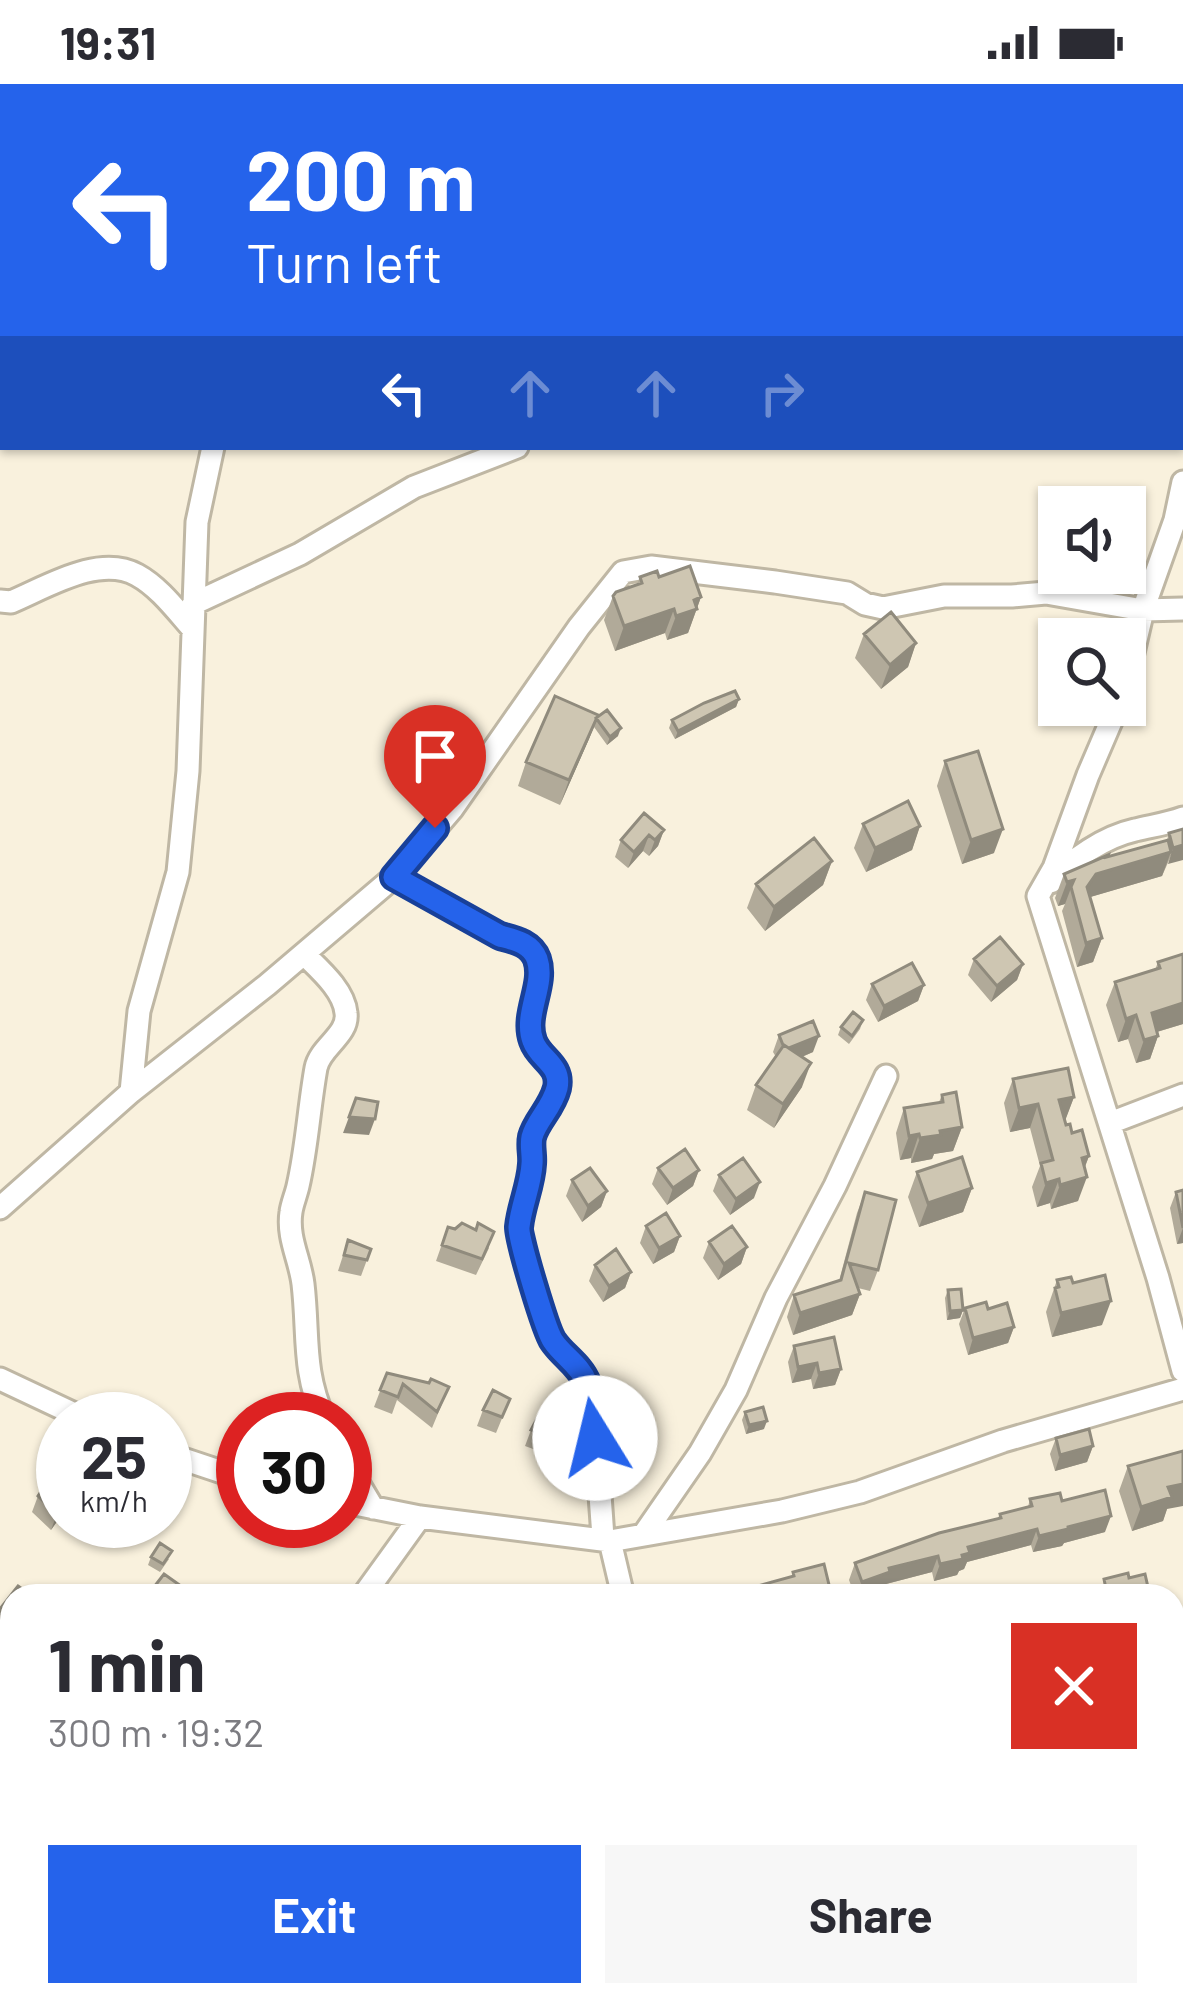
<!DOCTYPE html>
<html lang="en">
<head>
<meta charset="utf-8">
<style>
	body { margin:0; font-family:Barlow,sans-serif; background:#f7f7f7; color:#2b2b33; height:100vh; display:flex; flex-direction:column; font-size:45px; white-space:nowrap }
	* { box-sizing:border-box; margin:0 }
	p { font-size:39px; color:#7c7c81 }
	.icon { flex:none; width:66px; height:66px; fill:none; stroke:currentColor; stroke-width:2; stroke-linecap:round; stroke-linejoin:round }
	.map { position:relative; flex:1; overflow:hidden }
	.drawer { position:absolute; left:0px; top:1500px; width:1185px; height:423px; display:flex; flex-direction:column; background:#fff; border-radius:36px 36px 0 0; box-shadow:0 3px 9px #0004 }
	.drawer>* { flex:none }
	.banner { position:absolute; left:0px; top:0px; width:1185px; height:366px; box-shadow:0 3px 9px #0004; background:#2563eb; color:#fff; overflow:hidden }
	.tools { position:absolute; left:1038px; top:402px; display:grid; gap:24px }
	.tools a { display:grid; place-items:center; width:108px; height:108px; border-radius:0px; background:#fff; box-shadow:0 3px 9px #0004; font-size:60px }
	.speed { position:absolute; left:36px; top:1308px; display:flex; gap:24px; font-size:60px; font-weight:700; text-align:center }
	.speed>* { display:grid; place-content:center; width:156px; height:156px; border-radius:50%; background:#fff; box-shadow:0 3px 9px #0004; line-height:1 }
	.speed small { font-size:30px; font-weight:400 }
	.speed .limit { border:18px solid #d22; background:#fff; color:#111 }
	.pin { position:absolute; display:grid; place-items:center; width:102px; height:102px; color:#fff; margin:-123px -51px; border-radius:50% 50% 50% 0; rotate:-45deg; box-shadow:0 0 12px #0007 }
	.pin .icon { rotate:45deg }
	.me { position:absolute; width:132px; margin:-66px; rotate:351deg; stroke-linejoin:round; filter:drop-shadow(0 0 9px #0008) }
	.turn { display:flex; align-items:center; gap:42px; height:252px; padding:0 48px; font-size:54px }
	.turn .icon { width:156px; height:156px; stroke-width:2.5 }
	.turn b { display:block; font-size:84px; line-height:102px }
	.lanes { display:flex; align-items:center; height:114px; padding:0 48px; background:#0003; justify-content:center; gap:60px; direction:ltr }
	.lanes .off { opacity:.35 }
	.round { display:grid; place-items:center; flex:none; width:126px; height:126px; border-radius:0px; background:#f7f7f7 }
	.headline { display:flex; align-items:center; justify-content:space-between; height:204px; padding:0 48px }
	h1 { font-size:72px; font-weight:700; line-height:90px }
	.button { display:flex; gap:24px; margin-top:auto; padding:24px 48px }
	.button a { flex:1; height:138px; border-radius:0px; background:#2563eb; color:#fff; font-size:48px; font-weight:700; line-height:138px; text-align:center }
	.button a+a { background:#f7f7f7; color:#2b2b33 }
	.status { display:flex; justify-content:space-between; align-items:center; height:84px; padding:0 60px; background:#fff; direction:ltr }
	.status svg { height:33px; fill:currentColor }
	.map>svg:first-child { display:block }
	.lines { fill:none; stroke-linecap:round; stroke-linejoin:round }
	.minor-casing { stroke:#bfb7a4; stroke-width:27 }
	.minor { stroke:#fff; stroke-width:21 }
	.wall { fill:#b1aa99 }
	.shaded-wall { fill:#908b7d }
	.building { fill:#cec6b2; stroke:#908b7d; stroke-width:3 }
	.route-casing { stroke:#184099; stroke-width:30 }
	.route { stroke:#2563eb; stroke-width:21 }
</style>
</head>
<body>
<div class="status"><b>19:31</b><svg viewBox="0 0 49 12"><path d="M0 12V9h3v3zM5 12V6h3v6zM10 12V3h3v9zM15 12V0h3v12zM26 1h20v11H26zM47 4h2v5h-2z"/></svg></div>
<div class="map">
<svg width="1183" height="1922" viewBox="0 0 1183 1922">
	<rect width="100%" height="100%" fill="#f9f1dd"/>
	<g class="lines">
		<defs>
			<path id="minor" d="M121 0 124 3
				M528 0 529 3
				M414 3 420 0
				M705 3 708 0
				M1106 3 1111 0
				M1182 227 1183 229
				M0 305 3 304
				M0 517 11 518C47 503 99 470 137 491 159 503 176 526 192 544
				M193 520 300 470 414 403 517 363
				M1125 603 1143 526 1175 436 1183 398
				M1118 621 1088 691 1054 784 1038 812 1158 1194 1183 1287
				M394 793 500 852C515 856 531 859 536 875 544 898 527 925 531 948 534 970 562 981 557 1004 552 1024 536 1037 532 1053 530 1062 533 1071 532 1080 531 1102 520 1122 519 1143 518 1154 546 1247 553 1257 563 1273 581 1281 588 1300 591 1310 591 1325 592 1336 597 1376 601 1416 603 1456
				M1051 798C1072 775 1104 753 1135 746 1151 742 1167 740 1183 734
				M304 870C319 885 344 906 346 929 349 951 320 963 316 984 309 1023 307 1063 298 1102 296 1111 292 1120 291 1128 287 1154 300 1175 303 1200 309 1251 302 1286 324 1335
				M131 1008 139 927 178 788 188 687 197 438 213 363
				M1110 1039 1183 1011
				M0 1124 131 1008 267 901 394 793 452 725 579 543 623 488 651 483 775 498 847 509 865 520 883 524 944 512H1012L1046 509 1143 526 1183 525
				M0 1295 85 1335
				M165 1369 243 1395
				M345 1377 373 1424
				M345 1418 420 1433 610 1457 623 1512
				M644 1450 700 1369 736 1306 776 1214 835 1102 886 992
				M610 1457 782 1427 860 1408 1003 1357 1183 1305
				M363 1512 420 1433
				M1173 1558 1183 1556
				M1173 1733 1183 1732
				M126 1911 141 1922
				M536 1911 552 1922
				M836 1911 885 1922
				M58 1922 67 1911
				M163 1922 171 1911
				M367 1922 374 1911
				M690 1922 692 1911"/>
		</defs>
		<!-- minor casing -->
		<use href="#minor" class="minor-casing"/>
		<!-- minor -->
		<use href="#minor" class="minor"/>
	</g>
	<!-- wall -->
	<path class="wall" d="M640 493H659L701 513 688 549 667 556 665 549 615 567 604 536 613 512 637 500Z
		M864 550 916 559 908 583 881 605 855 574Z
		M739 615 736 623 675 655 669 644 672 636Z
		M598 631 618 652 607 661 594 643 560 721 518 702 526 678Z
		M945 677 994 769 962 780 937 702Z
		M863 740 920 742 912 766 866 788 854 764Z
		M1183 745 1162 792 1090 813 1102 854 1093 878 1077 883 1062 827 1065 820 1058 822 1055 814 1064 790 1108 773 1167 756 1169 749Z
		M664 746 658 762 649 772 643 767 628 784 615 773 621 756Z
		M832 777 823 801 765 847 747 824 756 800Z
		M1183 870V940L1157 948 1158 952 1150 975 1136 979 1128 955 1118 958 1106 921 1115 898 1155 886 1158 878Z
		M974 875 1023 880 1017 896 991 918 968 891Z
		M872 900 924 901 918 917 878 938 866 916Z
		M863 936 860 945 849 960 838 951 841 943Z
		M779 951 813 968 802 973V1003L774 1044 747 1026 756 1001 776 973 773 968Z
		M1013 995 1074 1013 1065 1036 1066 1041 1089 1072 1085 1083 1078 1117 1051 1125 1050 1119 1037 1123 1032 1103 1040 1082 1030 1044 1010 1048 1004 1019Z
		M942 1011 962 1043 953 1067 934 1070 932 1075 911 1079V1074L900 1076 896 1049 904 1024 939 1018Z
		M658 1084 699 1086 693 1102 667 1121 652 1100Z
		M917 1088 972 1104 963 1128 919 1143 908 1113Z
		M719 1091 754 1114 730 1131 713 1107Z
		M572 1096 607 1107 601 1123 582 1138 566 1112Z
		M1183 1106V1159L1177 1160 1170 1124 1176 1108Z
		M865 1108 878 1186 870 1207 858 1204 860 1210 852 1231 793 1251 787 1233 794 1211 839 1197 857 1129Z
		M646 1142 680 1152 674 1168 653 1180 640 1159Z
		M448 1143 476 1146 489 1164 476 1191 436 1177Z
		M348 1156 371 1165 361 1192 338 1187Z
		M709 1158 747 1163 741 1180 718 1196 703 1174Z
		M595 1181 631 1188 625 1204 603 1218 589 1197Z
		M1057 1196 1073 1199 1102 1241 1052 1253 1046 1228Z
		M948 1206 963 1226 960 1234 947 1236 945 1214Z
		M965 1224 1014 1243 1008 1259 968 1271 959 1240Z
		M794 1262 841 1285 835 1301 813 1305 811 1295 792 1299 788 1278Z
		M387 1289 449 1303 432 1344 397 1316 392 1330 374 1323Z
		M510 1315 496 1349 477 1342 483 1326Z
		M745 1328 764 1345 746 1350 742 1336Z
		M558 1329 544 1369 525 1362 531 1346Z
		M1056 1354 1093 1362 1087 1378 1055 1387 1050 1370Z
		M1128 1382 1167 1425 1163 1437 1132 1447 1119 1407Z
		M63 1392V1429L51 1446 32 1428 38 1412Z
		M1030 1415 1062 1417 1105 1448 1064 1459 1062 1462 1033 1468 1031 1461 967 1478 964 1485 959 1487 957 1491 934 1497 932 1488 886 1500 885 1504 863 1512H855L849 1496 855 1479 998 1434 1000 1430 1028 1423Z
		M151 1473 169 1475 160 1488 148 1481Z
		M12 1512V1557L0 1549V1525Z
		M12 1576V1626L0 1618V1593Z
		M1183 1657V1702L1177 1704 1173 1688V1666L1176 1659Z
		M0 1783H12V1819L3 1833 0 1832Z
		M255 1911H331L323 1922H254L252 1921Z
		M438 1911H484L481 1920 478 1922H453Z
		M587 1911 630 1922H583Z
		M1026 1911H1049L1045 1922H1022Z
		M1097 1911H1171L1167 1922H1094Z"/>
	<!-- shaded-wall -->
	<path class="shaded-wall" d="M670 0H691L688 3H669Z
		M903 0H923L922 2 902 3Z
		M701 513 688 549 667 556 676 532 694 516Z
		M674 525 665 549 615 567 624 542Z
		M916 559 908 583 881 605 890 581Z
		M739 615 736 623 675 655 678 647Z
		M598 631 589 655 560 721 569 696Z
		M621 644 618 652 607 661 610 653Z
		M920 742 912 766 866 788 875 764Z
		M1003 745 994 769 962 780 971 756Z
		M664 746 658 762 649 772 655 756Z
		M649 751 643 767 628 784 634 768Z
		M1183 761V776L1168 780 1173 764Z
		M1171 768 1162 792 1087 814V803L1096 790Z
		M832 777 823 801 765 847 774 823Z
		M1074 796 1065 820 1058 822 1067 798Z
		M1102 854 1093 878 1077 883 1086 859Z
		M1023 880 1017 896 991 918 997 902Z
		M924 901 918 917 878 938 884 922Z
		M1183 919V940L1143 952 1152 929Z
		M1136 931 1128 955 1118 958 1126 935Z
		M819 952 813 968 780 982 786 966Z
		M1158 952 1150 975 1136 979 1144 956Z
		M811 979 802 1003 774 1044 783 1020Z
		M1074 1013 1065 1037 1059 1016Z
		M1038 1020 1030 1044 1010 1048 1019 1024Z
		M349 1033 375 1035 369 1051 343 1049Z
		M962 1043 953 1067 934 1070 932 1075 911 1079 920 1054 940 1047Z
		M919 1050 911 1074 900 1076 909 1052Z
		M1089 1072 1080 1095 1087 1093 1078 1117 1051 1125 1060 1101 1082 1074Z
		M699 1086 693 1102 667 1121 673 1104Z
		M1059 1095 1050 1119 1037 1123 1046 1099Z
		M760 1098 754 1114 730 1131 736 1115Z
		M972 1104 963 1128 919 1143 928 1119Z
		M607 1107 601 1123 582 1138 588 1122Z
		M1183 1144V1159L1177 1160Z
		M680 1152 674 1168 653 1180 659 1164Z
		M747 1163 741 1180 718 1196 724 1180Z
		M631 1188 625 1204 603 1218 609 1202Z
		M860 1210 852 1231 793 1251 800 1229Z
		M1111 1217 1102 1241 1052 1253 1061 1229Z
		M963 1226 960 1234 947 1236 950 1227Z
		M1014 1243 1008 1259 968 1271 973 1254Z
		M817 1279 811 1295 792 1299 798 1283Z
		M841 1285 835 1301 813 1305 819 1289Z
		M767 1337 764 1345 746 1350 749 1341Z
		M1093 1362 1087 1378 1055 1387 1060 1371Z
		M1183 1400V1422L1167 1425 1163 1437 1132 1447 1141 1423 1168 1403Z
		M63 1421V1429L51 1446 57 1430Z
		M1111 1432 1105 1448 1064 1459 1062 1462 1033 1468 1039 1452Z
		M1037 1445 1031 1461 967 1478 964 1485 959 1487 957 1491 934 1497 940 1480 968 1463Z
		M938 1472 932 1488 886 1500 885 1504 863 1512H857L862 1498 889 1484Z
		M830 1505 828 1512H801Z
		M200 1911H205L197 1922H192Z
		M476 1911H484L481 1920 478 1922H468L471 1914Z"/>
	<!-- building -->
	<path class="building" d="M174 0H197L188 3H175Z
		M255 0H275L276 3H255Z
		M486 0H515L508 3H487Z
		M571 0H592V3H572Z
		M839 0H856L858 3H841Z
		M976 0H1052L1053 3H970Z
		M690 482 701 513 694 516 697 525 676 532 674 525 624 542 613 512 616 508 642 499 640 493 657 487 659 493Z
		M891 528 916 559 890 581 864 550Z
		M735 607 739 615 678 647 672 636 704 619Z
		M555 612 598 631 569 696 526 678Z
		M607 626 621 644 610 653 596 634Z
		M978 667 1003 745 971 756 945 677Z
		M908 717 920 742 875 764 863 740Z
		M644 729 664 746 655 756 649 751 634 768 621 756Z
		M1183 745V761L1173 764 1169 749Z
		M814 754 832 777 774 823 756 800Z
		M1168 756 1171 768 1096 790 1087 803 1102 854 1086 859 1071 803 1074 796 1067 798 1064 790 1108 771 1107 773Z
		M1000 853 1023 880 997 902 974 875Z
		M1183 870V919L1152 929 1158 952 1144 956 1136 931 1126 935 1115 898 1160 884 1158 878Z
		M912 879 924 901 884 922 872 900Z
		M853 928 863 936 852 952 841 943Z
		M813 937 819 952 789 964 783 961 779 951Z
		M784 961 811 979 783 1020 756 1001Z
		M1068 984 1074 1013 1059 1016 1066 1041 1070 1040 1072 1049 1082 1046 1089 1072 1082 1074 1087 1093 1060 1101 1059 1095 1046 1099 1041 1079 1053 1076 1038 1020 1019 1024 1013 995Z
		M956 1008 962 1043 940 1047 941 1051 920 1054 919 1050 909 1052 904 1024 943 1018 942 1011Z
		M356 1014 378 1018 375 1035 349 1033Z
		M685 1065 699 1086 673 1104 658 1084Z
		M962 1073 972 1104 928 1119 917 1088Z
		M743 1074 760 1098 736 1115 719 1091Z
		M590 1084 607 1107 588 1122 572 1096Z
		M1183 1106V1144L1176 1108Z
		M865 1108 896 1116 878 1186 849 1179 860 1210 800 1229 794 1211 841 1196Z
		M666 1129 680 1152 659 1164 646 1142Z
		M462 1139 476 1146 478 1139 494 1148 482 1175 442 1161 448 1143 455 1145Z
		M732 1142 747 1163 724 1180 709 1158Z
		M348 1156 371 1165 367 1176 344 1171Z
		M616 1165 631 1188 609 1202 595 1181Z
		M1105 1191 1111 1217 1061 1229 1055 1204 1059 1203 1057 1196 1071 1193 1073 1199Z
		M961 1205 963 1226 950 1227 948 1206Z
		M986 1218 988 1225 1007 1219 1014 1243 973 1254 965 1224Z
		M834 1253 841 1285 819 1289 817 1279 798 1283 794 1262Z
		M387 1289 429 1299 431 1295 449 1303 437 1328 403 1300 398 1313 380 1306Z
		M493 1306 510 1315 502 1333 483 1326Z
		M763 1323 767 1337 749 1341 745 1328Z
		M542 1325 558 1329 549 1353 531 1346Z
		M1089 1345 1093 1362 1060 1371 1056 1354Z
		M1183 1367V1400L1168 1403 1172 1413 1141 1423 1128 1382Z
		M54 1388 63 1392V1421L57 1430 38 1412Z
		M1105 1406 1111 1432 1068 1443V1445L1039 1452 1037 1445 968 1463 970 1469 962 1471 963 1475 940 1480 938 1472 889 1484 890 1488 862 1498 855 1479 939 1449 1001 1434 1000 1430 1032 1422 1030 1415 1060 1409 1062 1417Z
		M160 1459 172 1467 163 1480 151 1473Z
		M824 1480 830 1505 801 1512 798 1509 786 1512H721L794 1492 793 1488Z
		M1128 1489 1129 1494 1145 1490 1150 1512H1079L1106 1505 1104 1495Z
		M164 1490 195 1512H147Z
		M18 1502 32 1512H12V1537L0 1529V1525Z
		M1066 1502 1069 1512H1051L1049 1506Z
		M12 1576V1606L0 1597V1593Z
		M1183 1657V1687L1176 1659Z
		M4 1778 12 1783V1812L9 1817 0 1812V1783Z
		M182 1911H200L192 1922H177L175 1919Z
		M267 1911H313L303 1922H282Z
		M587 1911H616L631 1918 629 1922H603L586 1912Z
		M730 1911H784V1915L809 1922H734V1920L727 1918Z
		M1099 1911H1171L1168 1921 1128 1914 1126 1922H1096Z"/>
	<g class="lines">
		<defs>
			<path id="route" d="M435 744 394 793 500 852C515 856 531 859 537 875 546 901 523 930 533 957 539 975 562 981 557 1004 552 1024 536 1037 532 1053 530 1062 533 1071 532 1080 531 1101 521 1122 519 1143 518 1154 546 1247 553 1257 563 1272 580 1281 587 1299 593 1315 593 1337 595 1354"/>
		</defs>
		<!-- route casing -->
		<use href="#route" class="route-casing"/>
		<!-- route -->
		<use href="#route" class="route"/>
	</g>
</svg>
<div class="tools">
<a><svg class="icon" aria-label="sound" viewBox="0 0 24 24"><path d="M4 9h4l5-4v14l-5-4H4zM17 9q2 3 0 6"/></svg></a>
<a><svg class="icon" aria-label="search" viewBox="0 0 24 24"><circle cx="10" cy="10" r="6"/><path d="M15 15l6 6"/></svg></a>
</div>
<div class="speed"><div>25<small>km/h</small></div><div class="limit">30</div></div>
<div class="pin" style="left:435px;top:744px;background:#d93025"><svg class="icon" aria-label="arrive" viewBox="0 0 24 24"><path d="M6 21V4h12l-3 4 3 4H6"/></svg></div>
<svg class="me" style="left:595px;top:1354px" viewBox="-20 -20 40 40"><circle r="19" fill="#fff"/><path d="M0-13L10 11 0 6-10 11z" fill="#2563eb"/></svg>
<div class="banner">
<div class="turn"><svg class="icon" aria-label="left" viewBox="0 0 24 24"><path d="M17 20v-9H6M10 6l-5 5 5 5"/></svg><div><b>200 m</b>Turn left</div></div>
<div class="lanes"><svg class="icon" aria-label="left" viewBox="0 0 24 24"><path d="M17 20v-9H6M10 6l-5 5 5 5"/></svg><svg class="icon off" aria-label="ahead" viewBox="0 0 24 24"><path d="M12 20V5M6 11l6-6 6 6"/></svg><svg class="icon off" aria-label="ahead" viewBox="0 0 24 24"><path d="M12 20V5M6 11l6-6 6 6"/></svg><svg class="icon off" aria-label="right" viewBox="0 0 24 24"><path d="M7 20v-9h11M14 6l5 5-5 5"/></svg></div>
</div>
<section class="drawer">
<div class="headline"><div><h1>1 min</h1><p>300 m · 19:32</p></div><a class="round" style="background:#d93025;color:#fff"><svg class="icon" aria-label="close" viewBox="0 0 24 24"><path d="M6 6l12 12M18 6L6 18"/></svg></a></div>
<div class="button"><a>Exit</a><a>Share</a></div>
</section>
</div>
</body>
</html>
